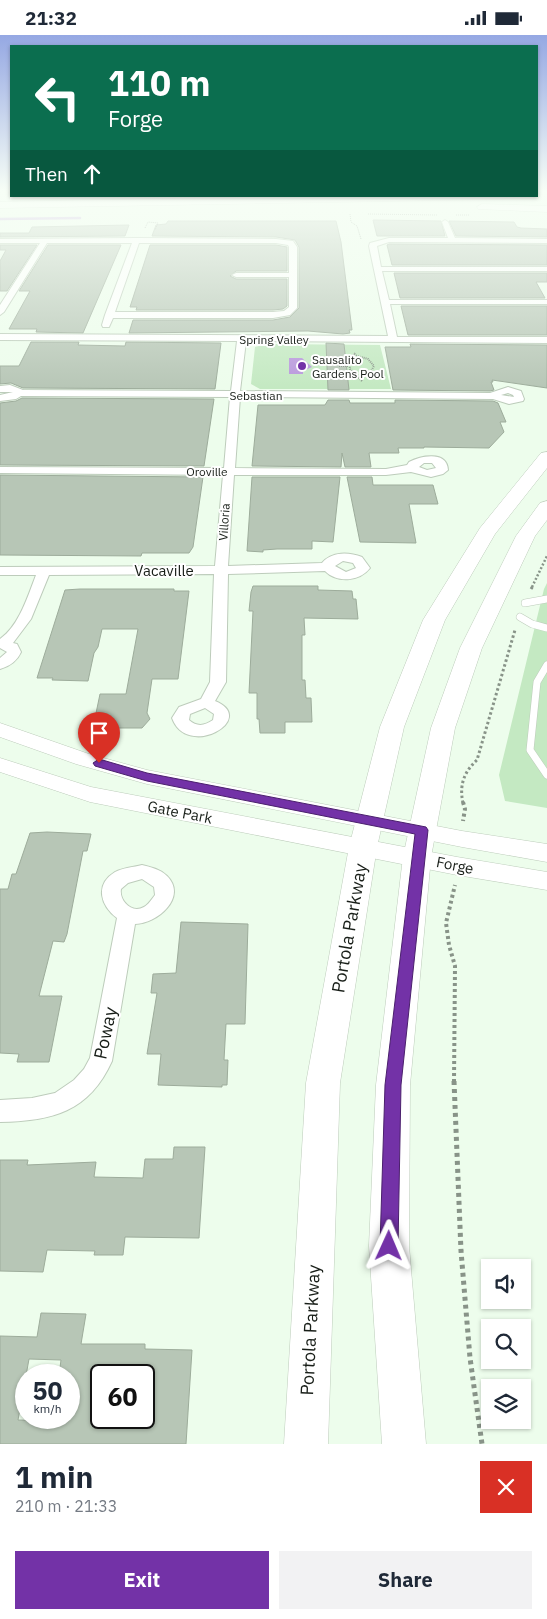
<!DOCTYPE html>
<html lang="en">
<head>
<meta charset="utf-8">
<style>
	body { margin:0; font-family:"IBM Plex Sans",sans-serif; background:#f2f2f3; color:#1f2937; height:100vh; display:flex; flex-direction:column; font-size:19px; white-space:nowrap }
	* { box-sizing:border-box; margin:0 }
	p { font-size:16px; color:#747a83 }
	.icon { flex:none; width:28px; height:28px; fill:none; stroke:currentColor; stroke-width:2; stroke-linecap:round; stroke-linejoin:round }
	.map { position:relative; height:1409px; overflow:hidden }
	.panel { display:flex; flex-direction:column; background:#fff; flex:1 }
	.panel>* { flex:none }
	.guide { position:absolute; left:10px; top:10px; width:528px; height:152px; border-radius:0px; box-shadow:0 1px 4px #0004; background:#0b6e4f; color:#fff; overflow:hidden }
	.tools { position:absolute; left:481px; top:1224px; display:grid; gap:10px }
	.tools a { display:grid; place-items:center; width:50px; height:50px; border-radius:0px; background:#fff; box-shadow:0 1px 4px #0004; font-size:25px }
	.speed { position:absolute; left:15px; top:1329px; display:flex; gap:10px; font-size:25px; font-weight:700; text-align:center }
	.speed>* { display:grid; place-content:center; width:65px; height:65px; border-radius:50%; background:#fff; box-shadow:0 1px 4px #0004; line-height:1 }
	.speed small { font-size:12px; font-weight:400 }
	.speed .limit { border:2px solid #111; border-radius:8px; background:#fff; color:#111 }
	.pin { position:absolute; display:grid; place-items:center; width:42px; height:42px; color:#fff; margin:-51px -21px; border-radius:50% 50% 50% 0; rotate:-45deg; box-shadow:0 0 5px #0007 }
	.pin .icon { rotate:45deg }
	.me { position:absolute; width:55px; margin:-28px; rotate:1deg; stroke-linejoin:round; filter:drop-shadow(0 0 4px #0008) }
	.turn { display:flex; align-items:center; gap:18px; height:105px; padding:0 15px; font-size:22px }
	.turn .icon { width:65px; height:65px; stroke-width:2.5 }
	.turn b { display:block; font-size:35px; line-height:42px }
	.then { display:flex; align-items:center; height:48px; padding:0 15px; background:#0003; gap:10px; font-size:19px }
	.round { display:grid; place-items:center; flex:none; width:52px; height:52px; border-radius:0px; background:#f2f2f3 }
	.summary { display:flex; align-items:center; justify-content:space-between; height:85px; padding:0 15px }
	h1 { font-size:30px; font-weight:800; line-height:38px }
	.button { display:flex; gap:10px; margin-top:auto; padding:10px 15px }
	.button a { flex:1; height:58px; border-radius:0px; background:#7332a7; color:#fff; font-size:20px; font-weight:800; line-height:58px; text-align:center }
	.button a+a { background:#f2f2f3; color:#1f2937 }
	.status { display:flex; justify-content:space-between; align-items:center; height:35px; padding:0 25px; background:#fff; direction:ltr }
	.status svg { height:14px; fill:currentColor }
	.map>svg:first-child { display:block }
	.green { fill:#c4e9c2 }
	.water { fill:#b897dc }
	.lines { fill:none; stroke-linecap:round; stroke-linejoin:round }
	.stream { stroke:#b897dc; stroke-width:2.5 }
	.building { fill:#b7c6b6; stroke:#9dac9b; fill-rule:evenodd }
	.service-casing { stroke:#bdccbb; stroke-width:8 }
	.minor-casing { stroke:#bdccbb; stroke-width:2 }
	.tertiary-casing { stroke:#bdccbb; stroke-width:1 }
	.primary-casing { stroke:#bdccbb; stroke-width:1 }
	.motorway-casing { stroke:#bdccbb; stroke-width:1 }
	.path-far5 { stroke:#889388; stroke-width:1; stroke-dasharray:1 1; stroke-linecap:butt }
	.path-far4 { stroke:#889388; stroke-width:2; stroke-dasharray:1 1; stroke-linecap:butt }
	.path-far3 { stroke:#889388; stroke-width:2.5; stroke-dasharray:2 2; stroke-linecap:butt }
	.path-far2 { stroke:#889388; stroke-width:3; stroke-dasharray:2.5 2.5; stroke-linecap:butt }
	.path-far1 { stroke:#889388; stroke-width:4; stroke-dasharray:3 3; stroke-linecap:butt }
	.path { stroke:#889388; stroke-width:5; stroke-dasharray:4 4; stroke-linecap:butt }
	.service { stroke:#fff; stroke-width:7 }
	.minor { fill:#fff; fill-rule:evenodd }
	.tertiary { fill:#fff; fill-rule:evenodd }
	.primary { fill:#fff; fill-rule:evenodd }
	.motorway { fill:#fff; fill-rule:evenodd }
	.route { fill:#7332a7; stroke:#4b206d }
	.poi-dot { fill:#7332a7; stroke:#fff; stroke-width:2 }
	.labels { text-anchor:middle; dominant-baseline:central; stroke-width:4; stroke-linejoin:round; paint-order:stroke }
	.far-street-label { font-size:12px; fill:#181e18; stroke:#fff }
	.far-poi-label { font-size:12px; fill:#181e18; stroke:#fff; text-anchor:start }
	.street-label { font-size:15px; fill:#181e18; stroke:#fff }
	.near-street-label { font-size:18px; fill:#181e18; stroke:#fff }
</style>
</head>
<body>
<div class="status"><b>21:32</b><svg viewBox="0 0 49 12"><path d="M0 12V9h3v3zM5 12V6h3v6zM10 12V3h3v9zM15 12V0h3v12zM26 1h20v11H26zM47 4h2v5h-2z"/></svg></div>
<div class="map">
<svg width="547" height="1409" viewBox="0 0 547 1409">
	<rect width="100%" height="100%" fill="#edfdec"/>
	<!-- green -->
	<path class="green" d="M267 309 380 310 391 354H260L251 349 255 312Z
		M547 548V773L505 766 499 740 544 554Z"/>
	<!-- water -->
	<path class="water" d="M289 323H302L312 332 303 336V339H289Z"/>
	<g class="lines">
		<!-- stream -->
		<path class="stream" d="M0 184 80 183"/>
	</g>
	<!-- building -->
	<path class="building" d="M373 185 441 186 445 201H377Z
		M168 186H336L341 207 352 295H349L350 298 343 299 308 296 129 298 133 285H273L290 282 299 273V212L295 205 276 202 152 201 156 190 166 189Z
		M449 186 514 187 517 192 521 193 547 194V202L456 201Z
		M129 190 125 201 0 202V198H29L32 192Z
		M389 209 547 210V230H392L387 210Z
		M0 210H37L7 256H0V226L6 215H0Z
		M48 210H121L83 298 36 297 37 294H9L30 256H19Z
		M150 210H276L287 212V236H236L230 241 236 244H287V271L283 274 273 275H136L137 272H130Z
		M394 238H547V247H536L545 263H400Z
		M401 271H547V300H408Z
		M31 307H79L78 310 125 311 126 307 221 308 215 354 23 353 11 348 0 349V331H19Z
		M326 308 344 309 349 355H328Z
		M410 309 547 310V353L492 345 493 347H491L494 355 490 356 393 355 385 312H411Z
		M22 363 214 364 204 431 0 430V368L16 366Z
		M328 365H349L350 368H395V365L493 366 498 368 506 387H500L504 397 489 413 424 412V413H398L399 418H369L371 432H345L342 418 341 432 252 431 258 370H325Z
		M0 440 203 442 193 512 189 518H142L141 521 0 520Z
		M252 442H340L333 507 312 506V514H277L263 515V517L247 516Z
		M347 442H372L373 450H433L438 469H409L416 508 360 507Z
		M253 551H318V555L352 556 353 564H356L358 584 304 583 305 600H302V645H305L306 663H311L312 687H285V698H260L259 684H257V658H249L253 576H249L251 557Z
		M80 554H174V556H189L178 644H152L147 678 150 684 142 693H109L110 685 95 683 100 659H126L138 594H102L98 612 94 618 88 646 52 645 53 643H37L65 555Z
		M47 797 91 799 87 816H83L67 899 64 907 53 906 39 961H62L49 1027H17L19 1019 0 1018V854H8L12 839H16L30 798Z
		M181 887 248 889 245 989H226L224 1025H228L227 1050H222V1052L158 1050 161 1019H147L157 958H151L153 939 176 938Z
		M174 1112H205L199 1203 125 1202 123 1220H94L95 1216 47 1215 43 1237 0 1236V1125H28L27 1130 96 1127 94 1142 143 1143 145 1124H173Z
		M41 1278 86 1279 81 1309H145V1314L192 1315 186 1409H0V1301L37 1302ZM29 1324 61 1325 59 1340H69V1382H53L52 1386 18 1385ZM101 1340H144V1382H101Z"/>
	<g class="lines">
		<defs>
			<path id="service" d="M525 568 547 564
				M520 582 532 589 547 593
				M547 630 537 647 530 715 547 740"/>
			<path id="minor" d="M445 185 448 187 455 203 547 204V208L389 207 377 211 381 232H547V236H382L389 265H547V269H390L397 302H547V308L246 306 240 356 490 358 508 352 521 356 524 364 523 366 509 369 493 364 240 362 235 433 386 434 407 430 409 427C420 421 447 415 448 435L443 439 431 442 411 437 386 440H234L228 531 322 528C332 516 349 517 362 522L370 533C359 547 337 548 325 536L228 539 226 647 215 666C259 684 187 725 172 683L179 672 201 664 210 647 214 539 49 540 31 584 13 608 17 609 21 617C17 626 10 631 0 634V623L7 617 0 613V604C19 591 28 561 36 540H0V532L215 531 223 440 0 438V432L224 433 230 362 21 361 16 364 0 366V360L13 357H0V351L10 350 23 355 231 356 237 306 0 305V299L388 301 369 211 370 208 389 203H448L442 187ZM508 358 513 360 514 362 501 360ZM424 428H432L436 433 427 435 419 432ZM343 526 353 528 356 533 346 537 335 531ZM205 673 214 679 213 685C204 691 197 692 189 685L190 679Z
				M137 203 276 204 293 206 297 212V273L290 280 273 283H113L109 292H103L102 290 105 280 132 208H47L4 277 0 280V270L40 208H0V204ZM139 208H276L288 210 289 212V238H236L232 240 236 242H289V272L284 276 273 277H115Z
				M142 830C150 832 160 834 167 841 188 862 157 889 135 889L112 1026C89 1077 52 1086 0 1087V1065L32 1063 55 1058 74 1045 84 1034 90 1023 117 883C101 871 94 850 115 837 122 833 134 832 142 830ZM142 844 154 852 155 860C152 864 148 870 144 872 131 879 119 865 121 854L128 848Z"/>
			<path id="tertiary" d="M0 688 89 719 147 735 462 796 547 809V827L462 812 147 749 76 729 0 702Z
				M0 723 91 752 457 822 547 837V855L457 840 90 767 0 737Z"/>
			<path id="primary" d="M547 417V433L495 499 445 585 404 692 377 812 340 1048 328 1409H284L306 1048 349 812 380 692 423 585 480 493 541 418Z
				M547 466V485L535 501 482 613 455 693 431 822 410 1050 409 1211 426 1409H382L369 1211 376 1050 403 822 431 693 460 613 516 501 540 468Z"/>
			<path id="motorway" d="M310 161H509L504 164 0 173V167Z
				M482 169 547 171V177L478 174 477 172Z"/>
		</defs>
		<!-- service casing -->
		<use href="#service" class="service-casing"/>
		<!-- minor casing -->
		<use href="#minor" class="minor-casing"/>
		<!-- tertiary casing -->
		<use href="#tertiary" class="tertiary-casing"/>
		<!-- primary casing -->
		<use href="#primary" class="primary-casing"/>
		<!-- motorway casing -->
		<use href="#motorway" class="motorway-casing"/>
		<!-- path-far5 -->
		<path class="path-far5" d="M350 179 351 187 357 191 361 204
			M368 179 437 180
			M456 180H469
			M145 193 148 187 158 188 155 195"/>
		<!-- path-far4 -->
		<path class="path-far4" d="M355 318 349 326 350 334 362 346
			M354 320 368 324 374 331 370 338 357 343
			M339 331H349"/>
		<!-- path-far3 -->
		<path class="path-far3" d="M532 552 547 521"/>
		<!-- path-far2 -->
		<path class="path-far2" d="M531 554 533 551
			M463 768C459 750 464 737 477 725L515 595"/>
		<!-- path-far1 -->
		<path class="path-far1" d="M463 767 465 774 463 786
			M454 1047 455 931 449 910 446 888 455 850"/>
		<!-- path -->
		<path class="path" d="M454 1046 461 1216 470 1323 482 1409"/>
		<!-- service -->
		<use href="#service" class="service"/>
		<!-- minor -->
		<use href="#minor" class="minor"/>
		<!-- tertiary -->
		<use href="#tertiary" class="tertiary"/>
		<!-- primary -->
		<use href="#primary" class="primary"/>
		<!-- motorway -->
		<use href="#motorway" class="motorway"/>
	</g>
	<!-- sky -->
	<linearGradient id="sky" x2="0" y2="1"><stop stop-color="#95a8e3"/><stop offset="0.44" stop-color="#f7fef6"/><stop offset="1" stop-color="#f7fef6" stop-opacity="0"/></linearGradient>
	<rect width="547" height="354" fill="url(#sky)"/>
	<!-- route -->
	<path class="route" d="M99 724 147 738 426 792 428 795 401 1050 398 1211 395 1217 389 1220 383 1217 380 1211 385 1050 415 799 147 746 95 731 93 728Z"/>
	<!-- markers -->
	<circle class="poi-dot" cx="302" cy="331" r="5"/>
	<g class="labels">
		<!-- far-street labels -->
		<g class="far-street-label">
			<text x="274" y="304">Spring Valley</text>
			<text x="256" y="360">Sebastian</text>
			<text x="207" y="436">Oroville</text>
			<text transform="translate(224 487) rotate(-86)">Villoria</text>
		</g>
		<!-- far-poi labels -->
		<g class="far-poi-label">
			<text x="312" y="324">Sausalito<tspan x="312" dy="14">Gardens Pool</tspan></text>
		</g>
		<!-- street labels -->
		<g class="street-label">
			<text x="164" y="535">Vacaville</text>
			<text transform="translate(180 777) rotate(11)">Gate Park</text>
			<text transform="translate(455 830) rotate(11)">Forge</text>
		</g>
		<!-- near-street labels -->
		<g class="near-street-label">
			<text transform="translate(349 893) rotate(-80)">Portola Parkway</text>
			<text transform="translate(105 998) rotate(-78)">Poway</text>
			<text transform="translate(310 1295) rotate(-87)">Portola Parkway</text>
		</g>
	</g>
</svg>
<div class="tools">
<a><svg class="icon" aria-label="sound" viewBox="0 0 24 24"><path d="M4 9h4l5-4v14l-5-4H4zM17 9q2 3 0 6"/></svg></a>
<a><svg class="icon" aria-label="search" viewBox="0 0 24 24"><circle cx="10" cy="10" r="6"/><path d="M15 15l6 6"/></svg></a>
<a><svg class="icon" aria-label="layers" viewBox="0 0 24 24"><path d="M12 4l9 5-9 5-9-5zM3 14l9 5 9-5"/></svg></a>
</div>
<div class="speed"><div>50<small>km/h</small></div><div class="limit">60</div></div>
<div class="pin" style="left:99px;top:728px;background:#d93025"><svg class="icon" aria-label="arrive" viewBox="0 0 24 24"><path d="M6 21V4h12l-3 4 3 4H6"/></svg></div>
<svg class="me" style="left:389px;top:1211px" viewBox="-20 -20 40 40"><path d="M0-17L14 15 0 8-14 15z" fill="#7332a7" stroke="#fff" stroke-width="4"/></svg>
<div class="guide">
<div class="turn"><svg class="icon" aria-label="left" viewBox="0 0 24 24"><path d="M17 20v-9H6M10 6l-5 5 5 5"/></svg><div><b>110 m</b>Forge</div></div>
<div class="then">Then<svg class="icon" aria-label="ahead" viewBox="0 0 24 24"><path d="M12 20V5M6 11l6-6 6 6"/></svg></div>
</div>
</div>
<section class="panel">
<div class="summary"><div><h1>1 min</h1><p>210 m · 21:33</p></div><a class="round" style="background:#d93025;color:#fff"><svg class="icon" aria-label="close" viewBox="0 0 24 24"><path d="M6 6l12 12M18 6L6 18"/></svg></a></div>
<div class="button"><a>Exit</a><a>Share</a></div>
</section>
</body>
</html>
